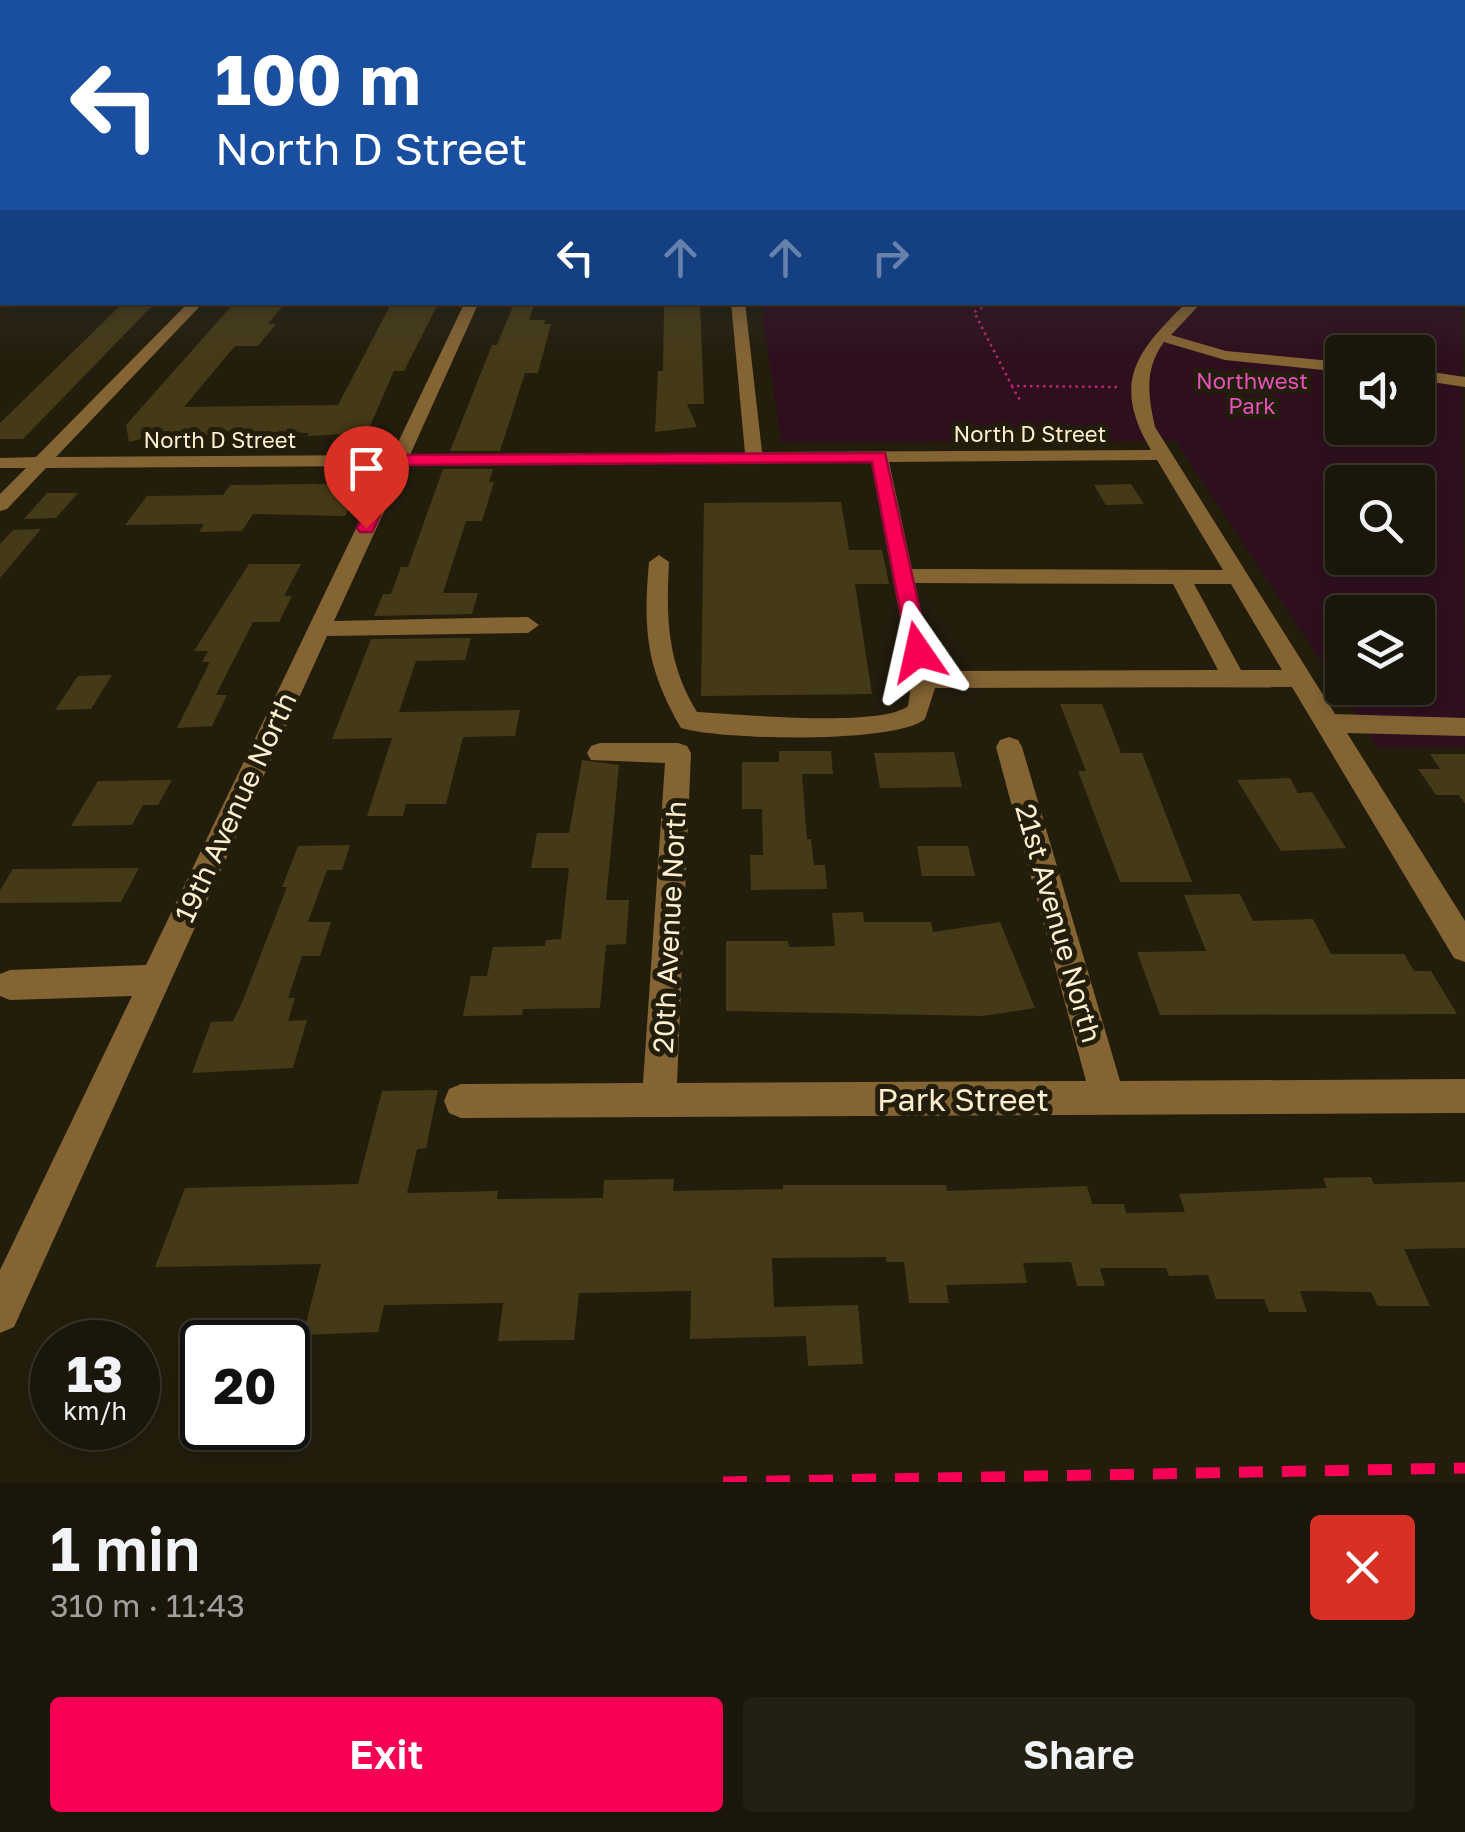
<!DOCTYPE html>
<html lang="en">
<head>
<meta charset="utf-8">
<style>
	body { margin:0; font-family:"Golos Text",sans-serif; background:#231f12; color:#f1f3f6; height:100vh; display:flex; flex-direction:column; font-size:38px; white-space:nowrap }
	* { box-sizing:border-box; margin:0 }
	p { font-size:32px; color:#9f9f9c }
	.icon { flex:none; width:55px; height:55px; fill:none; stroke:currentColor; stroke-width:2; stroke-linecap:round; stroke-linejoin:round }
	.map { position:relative; height:1482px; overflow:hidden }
	.details { display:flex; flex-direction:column; background:#1a1609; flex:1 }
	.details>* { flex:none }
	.guide { position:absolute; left:0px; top:0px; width:1465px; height:305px; box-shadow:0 5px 15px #0003,0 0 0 2px #38352a; background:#1a4fa0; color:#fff; overflow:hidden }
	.buttons { position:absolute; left:1325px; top:335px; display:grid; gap:20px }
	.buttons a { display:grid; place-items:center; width:110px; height:110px; border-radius:10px; background:#1a1609; box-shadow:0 5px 15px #0003,0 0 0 2px #38352a; font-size:50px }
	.speed { position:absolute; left:30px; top:1320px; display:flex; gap:20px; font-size:50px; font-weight:700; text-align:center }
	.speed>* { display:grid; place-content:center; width:130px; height:130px; border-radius:50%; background:#1a1609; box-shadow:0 5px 15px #0003,0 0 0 2px #38352a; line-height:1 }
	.speed small { font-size:25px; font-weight:400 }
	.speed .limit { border:5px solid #111; border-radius:15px; background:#fff; color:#111 }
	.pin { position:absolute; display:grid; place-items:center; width:85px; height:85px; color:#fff; margin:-102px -42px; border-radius:50% 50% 50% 0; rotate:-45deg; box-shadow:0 0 10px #0007 }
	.pin .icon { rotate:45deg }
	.me { position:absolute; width:110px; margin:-55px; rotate:349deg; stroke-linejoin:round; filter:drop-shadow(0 0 8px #0008) }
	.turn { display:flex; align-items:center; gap:35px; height:210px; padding:0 50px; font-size:45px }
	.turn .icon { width:130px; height:130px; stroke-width:2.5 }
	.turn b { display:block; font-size:70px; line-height:85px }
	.lanes { display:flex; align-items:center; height:95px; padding:0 50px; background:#0003; justify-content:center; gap:50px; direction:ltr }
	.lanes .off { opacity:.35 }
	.round { display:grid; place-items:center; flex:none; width:105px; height:105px; border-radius:10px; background:#231f12 }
	.headline { display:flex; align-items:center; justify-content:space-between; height:170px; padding:0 50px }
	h1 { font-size:60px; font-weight:600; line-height:75px }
	.cta { display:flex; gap:20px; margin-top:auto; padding:20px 50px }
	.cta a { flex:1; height:115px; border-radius:10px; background:#f90057; color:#fff; font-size:40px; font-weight:600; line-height:115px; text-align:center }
	.cta a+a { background:#231f12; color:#f1f3f6 }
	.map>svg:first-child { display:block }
	.green { fill:#2e0f1e; fill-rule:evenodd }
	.building { fill:#453a17 }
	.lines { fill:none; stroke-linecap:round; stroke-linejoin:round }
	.path { stroke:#bb2672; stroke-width:2.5; stroke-dasharray:2.5 4; stroke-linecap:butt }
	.minor { fill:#856434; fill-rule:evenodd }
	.rail { stroke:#f90057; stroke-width:11; stroke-dasharray:24 19; stroke-linecap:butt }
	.route { fill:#f90057; stroke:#a20039; stroke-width:2.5 }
	.labels { text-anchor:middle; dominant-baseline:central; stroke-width:10; stroke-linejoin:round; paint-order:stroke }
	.far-park-label { font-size:22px; fill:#e752ba; stroke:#231d0c }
	.far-street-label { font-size:22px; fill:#ffefce; stroke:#231d0c }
	.street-label { font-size:28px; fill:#ffefce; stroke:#231d0c }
	.near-street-label { font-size:32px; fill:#ffefce; stroke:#231d0c }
</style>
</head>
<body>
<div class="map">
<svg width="1465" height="1482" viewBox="0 0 1465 1482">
	<rect width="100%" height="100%" fill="#231d0c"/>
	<!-- green -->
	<path class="green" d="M1462 221 1465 748H1378L1176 441 781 442 761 303 1462 302ZM1342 352H1418V428H1342ZM1342 482H1418V558H1342ZM1342 612H1418V688H1342Z"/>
	<!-- building -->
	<path class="building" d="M124 302H156L23 439H0V423Z
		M235 302H286L268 324H276L258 346H235L184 407 338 405 392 302 438 304 404 371H394L367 433 307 436 309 433 215 431 211 436 148 437 129 442 126 425Z
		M669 302H700L704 404H687L697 427 655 432 658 371H663L664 307H669Z
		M514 303H535L529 320H545L544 324H551L538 373H525L500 451H450L492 345H497Z
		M443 469H493L489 482H494L482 521H466L443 593H478L472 614 374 616 383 594H391L401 567H408Z
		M316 484 360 486 345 516 253 514 242 531 199 532 204 524 125 525 147 496 223 495 230 485Z
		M1131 484 1144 504 1106 505 1094 485Z
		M47 493H78L56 518 24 519Z
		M841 502 849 550H882L889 584H855L872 694 701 696 704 503Z
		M41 529 0 578V544L13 530Z
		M249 564H301L284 596H292L279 622H253L216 695H227L212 726 177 728 210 662H202L208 651H194Z
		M471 638 465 660 416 661 399 712 520 710 515 736 463 737 446 804H406L403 816H367L392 738 332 739 371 639Z
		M112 675 91 709 55 710 78 676Z
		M1060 704H1102L1121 753H1142L1192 882H1120L1078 771H1086Z
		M779 751H831L833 774H802L807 839H811L814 865H825L827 889 751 890 750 855H763L762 809H742V762H779Z
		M954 752 962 787 880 788 874 753Z
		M1430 754H1465V804L1459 795H1436L1418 769H1440Z
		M582 760 619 765 606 900H629L626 944 606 945 600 1008 523 1009 522 1015 463 1016 471 976H487L493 947 545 946 546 940 561 939 569 868H531L537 833H569Z
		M1290 778 1298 793 1312 792 1346 848 1281 851 1237 780Z
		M172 780 158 805H143L132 825 71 826 98 781Z
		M350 845 342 870H327L308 922H331L320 956H302L288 998H295L288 1021 307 1020 293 1068 192 1073 211 1022 233 1021 243 1000 287 887H282L298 846Z
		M917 846H968L975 876H922Z
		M139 868 121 902 0 903V890L13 869Z
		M1240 894 1253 921 1313 919 1331 954H1404L1414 971H1431L1457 1014 1160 1015 1137 952 1206 951 1184 895Z
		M863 912 864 922H931L933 932 1000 922 1035 1008 983 1016 726 1011V941H788L789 947 835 946 832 913Z
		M438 1090 426 1148 417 1149 407 1193 498 1191 497 1199 603 1198 604 1180 674 1179 673 1191 783 1189V1185H946L947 1191 1087 1186 1092 1204H1124L1126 1213 1185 1212 1179 1194 1327 1188 1323 1178 1371 1177 1374 1184 1465 1182V1248L1404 1249 1430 1306H1378L1371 1292 1300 1291 1307 1312H1269L1264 1299H1216L1208 1275 1169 1276 1166 1268H1100L1105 1286H1077L1071 1262 1023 1263 1027 1283 946 1285 949 1303H909L904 1262H886V1257L772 1258 774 1307 858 1305 863 1364 808 1366 806 1336 690 1339 691 1291 579 1293 574 1340 498 1341 503 1303 384 1305 378 1332 303 1335 321 1264 155 1267 185 1188 358 1184 382 1091Z"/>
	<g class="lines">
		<!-- path -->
		<path class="path" d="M994 302 974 312 1012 386 1120 387
			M1036 302 1106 303
			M1012 386 1021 402"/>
		<!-- minor -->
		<path class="minor" d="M1462 150 1465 151V157L1462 156Z
			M1462 212H1465V220H1462Z
			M2 244V253L0 254V245Z
			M1462 260H1465V268H1462Z
			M189 302H204L56 457 392 455 465 302H479L410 455 745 453 731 302H745L762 452 1151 450C1110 381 1138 350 1187 302H1202L1171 335 1226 351 1342 362V372L1225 360 1164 342C1144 369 1148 396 1155 427L1335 714 1465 718V736L1347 733 1465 921V962L1454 958 1292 687 935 688 925 719C895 744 720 740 681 728 646 667 643 630 649 562L659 555 669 562C666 618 667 663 697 712 738 714 880 728 908 706L912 680 871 462 405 466 334 621 528 617 539 625 528 633 327 636 14 1327 0 1333V1270L132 996 10 1000 0 996V974L10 970 146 965 386 466 46 468 7 509 0 511V494L26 468H0V458L36 457ZM1157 460 1223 570 912 569 889 462ZM915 583 1173 584 1218 670 934 671ZM1194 584H1231L1282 670H1241Z
			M1418 370 1465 377V387L1418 380Z
			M1009 737 1018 740 1022 747 1120 1081 1465 1079V1113L461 1118 449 1113 444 1101 449 1089 461 1084 643 1083 665 763 591 760 587 753 591 746 600 743H678L687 746 691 753 677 1083 1086 1081 996 747 1000 740Z"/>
		<!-- rail -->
		<path class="rail" d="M723 1482 1465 1468"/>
	</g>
	<!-- sky -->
	<linearGradient id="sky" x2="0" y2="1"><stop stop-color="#131007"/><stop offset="0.42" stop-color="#3f4040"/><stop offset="1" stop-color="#3f4040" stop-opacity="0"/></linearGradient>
	<rect width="1465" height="357" fill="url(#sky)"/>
	<!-- route -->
	<path class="route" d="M885 453 929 652 918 660 908 652 872 462 404 465 372 532H360L357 528 390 460 398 455Z"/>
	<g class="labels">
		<!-- far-park labels -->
		<g class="far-park-label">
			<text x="1252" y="380">Northwest<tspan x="1252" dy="25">Park</tspan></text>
		</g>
		<!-- far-street labels -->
		<g class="far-street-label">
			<text x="1030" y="433">North D Street</text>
			<text x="220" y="439">North D Street</text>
		</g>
		<!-- street labels -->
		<g class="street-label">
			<text transform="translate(235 807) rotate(-65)">19th Avenue North</text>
			<text transform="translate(1059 923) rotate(74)">21st Avenue North</text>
			<text transform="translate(669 927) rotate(-87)">20th Avenue North</text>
		</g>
		<!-- near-street labels -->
		<g class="near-street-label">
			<text x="963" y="1099">Park Street</text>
		</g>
	</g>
</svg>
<div class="buttons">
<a><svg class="icon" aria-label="sound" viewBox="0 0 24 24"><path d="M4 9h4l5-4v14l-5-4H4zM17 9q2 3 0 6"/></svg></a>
<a><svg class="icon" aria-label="search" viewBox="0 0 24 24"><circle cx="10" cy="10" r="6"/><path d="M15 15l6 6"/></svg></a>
<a><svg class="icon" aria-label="layers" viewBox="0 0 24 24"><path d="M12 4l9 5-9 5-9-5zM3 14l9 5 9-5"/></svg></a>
</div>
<div class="speed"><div>13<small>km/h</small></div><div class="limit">20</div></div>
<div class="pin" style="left:366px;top:528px;background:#d93025"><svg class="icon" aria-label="arrive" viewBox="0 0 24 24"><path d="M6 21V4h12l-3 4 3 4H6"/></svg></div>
<svg class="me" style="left:918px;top:652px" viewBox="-20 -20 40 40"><path d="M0-17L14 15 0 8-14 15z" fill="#f90057" stroke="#fff" stroke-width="4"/></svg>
<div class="guide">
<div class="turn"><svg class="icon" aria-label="left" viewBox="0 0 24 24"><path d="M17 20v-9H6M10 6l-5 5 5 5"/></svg><div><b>100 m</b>North D Street</div></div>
<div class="lanes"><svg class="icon" aria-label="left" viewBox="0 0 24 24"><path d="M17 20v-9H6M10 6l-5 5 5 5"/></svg><svg class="icon off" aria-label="ahead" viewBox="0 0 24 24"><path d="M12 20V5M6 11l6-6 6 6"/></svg><svg class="icon off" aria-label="ahead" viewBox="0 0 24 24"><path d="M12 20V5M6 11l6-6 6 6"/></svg><svg class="icon off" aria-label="right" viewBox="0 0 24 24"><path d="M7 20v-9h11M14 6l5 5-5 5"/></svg></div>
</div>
</div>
<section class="details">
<div class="headline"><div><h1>1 min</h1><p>310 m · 11:43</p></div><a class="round" style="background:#d93025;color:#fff"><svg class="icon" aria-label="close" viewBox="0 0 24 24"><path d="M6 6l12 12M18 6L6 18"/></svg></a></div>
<div class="cta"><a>Exit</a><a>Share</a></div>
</section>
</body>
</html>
